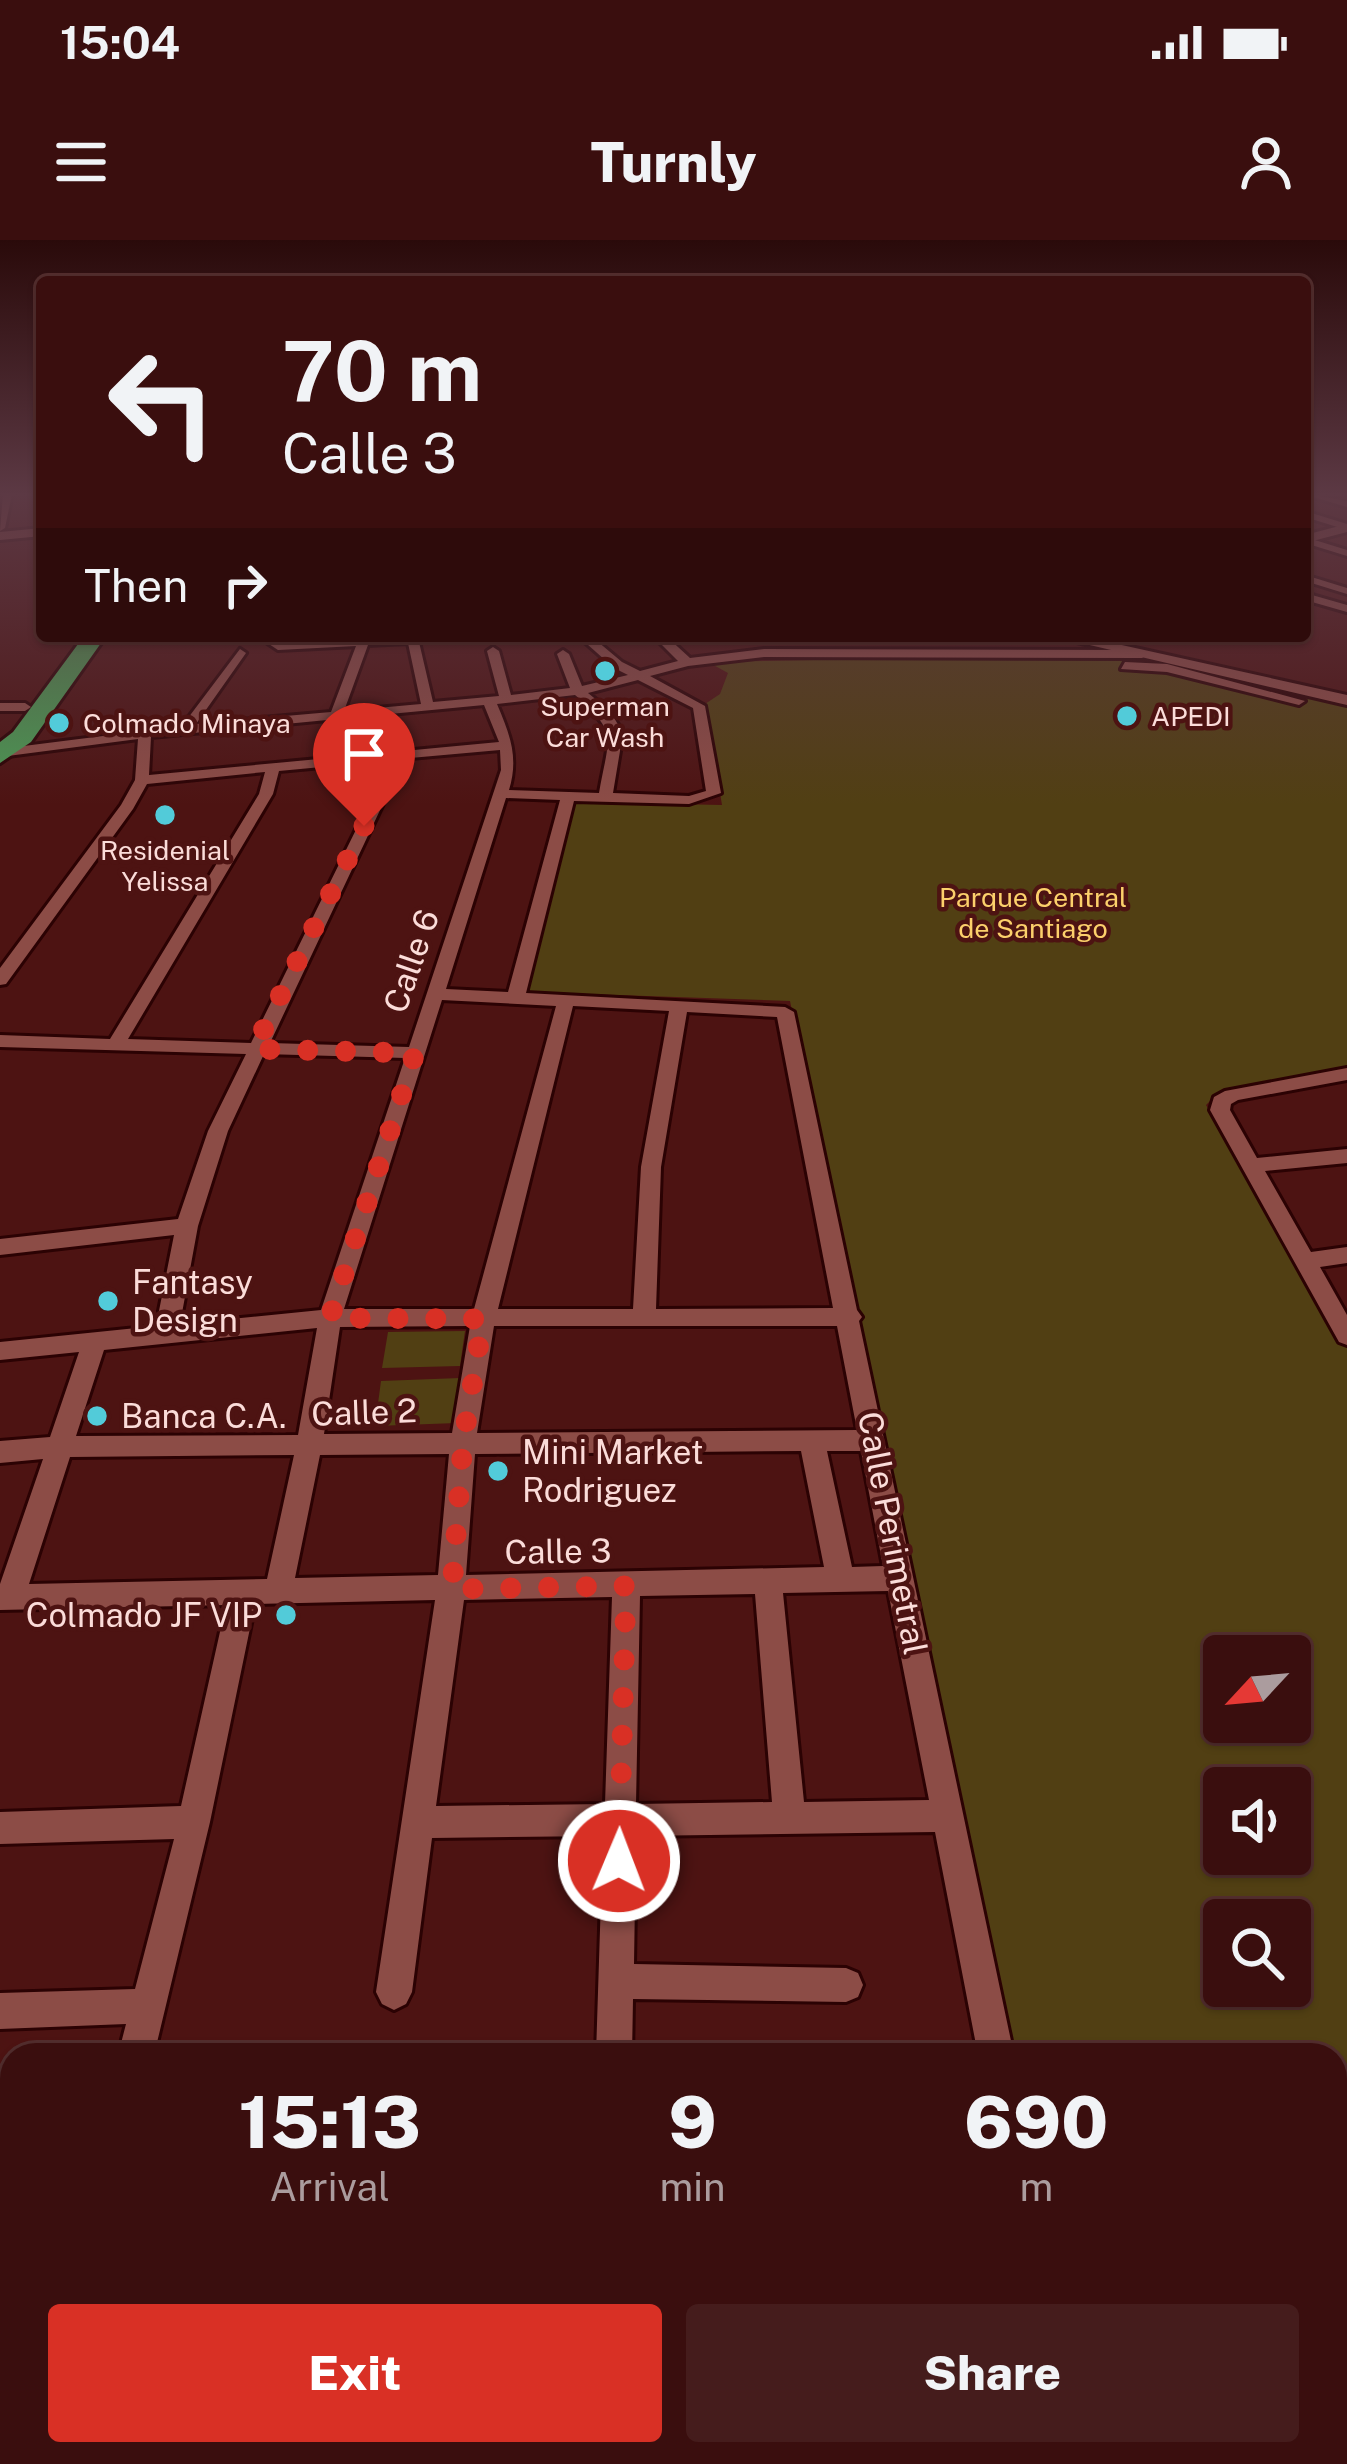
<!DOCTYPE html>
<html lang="en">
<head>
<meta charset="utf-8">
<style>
	body { margin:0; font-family:"Public Sans",sans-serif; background:#451c1c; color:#f1f3f6; height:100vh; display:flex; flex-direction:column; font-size:45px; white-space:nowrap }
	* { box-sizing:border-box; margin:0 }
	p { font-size:39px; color:#ab9c9e }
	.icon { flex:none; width:66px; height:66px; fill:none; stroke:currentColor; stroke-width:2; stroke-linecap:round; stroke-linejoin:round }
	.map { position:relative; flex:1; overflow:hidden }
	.details { position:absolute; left:0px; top:1803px; width:1347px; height:423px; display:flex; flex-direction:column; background:#3a0e0e; border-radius:36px 36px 0 0; box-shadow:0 3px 9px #0004,0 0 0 3px #542e2e }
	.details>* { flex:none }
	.guide { position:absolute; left:36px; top:36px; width:1275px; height:366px; border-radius:12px; box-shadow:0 3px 9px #0004,0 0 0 3px #542e2e; background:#3a0e0e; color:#f1f3f6; overflow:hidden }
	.needle { width:78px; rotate:244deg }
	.tools { position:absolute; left:1203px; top:1395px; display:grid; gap:24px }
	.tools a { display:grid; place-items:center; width:108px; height:108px; border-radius:12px; background:#3a0e0e; box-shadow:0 3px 9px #0004,0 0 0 3px #542e2e; font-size:60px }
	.pin { position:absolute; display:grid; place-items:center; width:102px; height:102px; color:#fff; margin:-123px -51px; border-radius:50% 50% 50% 0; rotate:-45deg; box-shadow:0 0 12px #0007 }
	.pin .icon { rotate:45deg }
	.me { position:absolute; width:132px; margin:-66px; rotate:1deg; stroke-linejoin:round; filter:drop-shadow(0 0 9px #0008) }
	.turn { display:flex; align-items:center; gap:42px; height:252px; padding:0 48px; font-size:54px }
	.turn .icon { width:156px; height:156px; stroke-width:2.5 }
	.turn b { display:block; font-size:84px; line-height:102px }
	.then { display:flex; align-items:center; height:114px; padding:0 48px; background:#0003; gap:24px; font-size:45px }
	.eta { display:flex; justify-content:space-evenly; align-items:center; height:204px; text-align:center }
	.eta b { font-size:72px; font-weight:800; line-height:84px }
	.action { display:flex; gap:24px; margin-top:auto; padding:24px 48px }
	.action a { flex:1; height:138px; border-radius:12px; background:#d93025; color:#fff; font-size:48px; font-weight:800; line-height:138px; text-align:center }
	.action a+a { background:#451c1c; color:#f1f3f6 }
	.status { display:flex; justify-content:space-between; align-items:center; height:84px; padding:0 60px; background:#3a0e0e; direction:ltr }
	.status svg { height:33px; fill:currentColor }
	header { display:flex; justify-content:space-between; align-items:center; height:156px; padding:0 48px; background:#3a0e0e; font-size:54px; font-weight:800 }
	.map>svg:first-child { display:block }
	.green { fill:#513f13; fill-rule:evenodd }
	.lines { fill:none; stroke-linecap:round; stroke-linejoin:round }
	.street-casing { stroke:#2b0203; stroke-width:6 }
	.secondary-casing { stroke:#2b0203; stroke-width:6 }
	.highway-casing { stroke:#2b0203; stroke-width:6 }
	.street { fill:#8c4c46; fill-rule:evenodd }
	.secondary { fill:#8c4c46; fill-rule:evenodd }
	.highway { fill:#4b9a54; fill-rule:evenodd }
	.route { stroke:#d93025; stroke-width:21; stroke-dasharray:0 37.8 }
	.poi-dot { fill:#52cbd9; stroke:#4d1312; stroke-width:4.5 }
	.labels { text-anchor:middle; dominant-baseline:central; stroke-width:9; stroke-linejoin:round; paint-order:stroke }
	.far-poi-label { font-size:27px; fill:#fbdcd9; stroke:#4d1312 }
	.far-park-label { font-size:27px; fill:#fcd06b; stroke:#4d1312 }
	.street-label { font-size:33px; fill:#fbdcd9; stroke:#4d1312 }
	.poi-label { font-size:33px; fill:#fbdcd9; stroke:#4d1312; text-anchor:start }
</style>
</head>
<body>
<div class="status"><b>15:04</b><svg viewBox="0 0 49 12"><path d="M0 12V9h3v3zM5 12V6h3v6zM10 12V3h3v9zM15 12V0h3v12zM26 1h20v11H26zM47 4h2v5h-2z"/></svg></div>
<header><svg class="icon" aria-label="menu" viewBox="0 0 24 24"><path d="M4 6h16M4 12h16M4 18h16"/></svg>Turnly<svg class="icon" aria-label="person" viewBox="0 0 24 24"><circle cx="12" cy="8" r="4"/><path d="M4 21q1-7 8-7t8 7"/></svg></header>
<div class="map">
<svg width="1347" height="2224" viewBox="0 0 1347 2224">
	<rect width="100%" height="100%" fill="#4d1312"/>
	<!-- green -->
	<path class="green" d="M1115 414 1347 466V829L1219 852 1206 865 1347 1108V2224H1090L1088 2214H1335V1815H1006L790 761 528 752 573 562 722 565 705 464 720 454 728 433 708 422ZM1224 1416H1290V1482H1224ZM1224 1548H1290V1614H1224ZM1224 1680H1290V1746H1224Z
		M465 1091 460 1126 382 1128 388 1092Z
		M460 1138 457 1183 375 1186 381 1141Z"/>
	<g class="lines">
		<defs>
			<path id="street" d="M3 254H12L5 288 0 291Z
				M1308 254 1347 261V267L1310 256Z
				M1305 271 1347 284V290L1305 277Z
				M1305 297 1347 310V316L1305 303Z
				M1305 335 1347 348V354L1305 341Z
				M1305 353 1347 365V372L1305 360Z
				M257 396H271L280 402 481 396 419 402 433 462 499 456 487 411 493 407 499 411 511 455 570 448 557 414 563 410 569 414 582 446 628 435 614 428 578 396H591L622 422 640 431 678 421 653 396H666L690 418 764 409 1142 410 1148 414 1142 418 764 417 688 426 650 436 705 466 721 553 689 564 574 561 526 753 785 767 794 772 857 1070 862 1077 859 1081 1014 1815H978L935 1592 636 1596 634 1724 846 1728 858 1733 863 1745 858 1757 846 1762 633 1759 632 1815H596L603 1596 432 1598 412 1752 406 1764 394 1770 382 1764 376 1752 435 1360 255 1364 210 1582 154 1815H118L126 1784 0 1789V1753L135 1749 174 1599 0 1604V1572L181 1566 226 1365 0 1370V1344L43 1219 0 1223V1201L50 1197 79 1112 0 1120V1102L156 1086 174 995 0 1015V999L178 979 208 891 246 814 0 807V795L110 799 259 554 265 532 147 544 133 569 6 744 0 745V728L121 565 135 540 138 499 0 517V509L182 486 240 409 246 413 196 484 331 472 356 406 278 410ZM408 403 421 464 344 471 368 405ZM638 440 693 468 706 551 689 556 613 553 623 493 610 471 588 453ZM575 455C620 493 608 499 599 553L509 550C519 517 510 495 497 464ZM484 465 499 502 149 535 151 497ZM500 510 501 530 409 807 270 803 390 549 399 519ZM385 521 376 549 251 803 128 799 273 554 279 531ZM506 558 560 560 508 752 446 749ZM442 760 556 766 474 1069H344ZM573 766 669 771 641 927 633 1069H498ZM687 772 777 777 833 1068 656 1069 661 927ZM264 814 405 818 321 1070 180 1084 198 986 228 891ZM470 1086 452 1193 324 1194 340 1087ZM494 1086H837L857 1190 477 1193ZM317 1088 298 1195 76 1196 104 1110ZM801 1211 824 1327 466 1335 475 1214ZM827 1211H861L883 1326 852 1327ZM449 1214 438 1335 295 1338 320 1215ZM294 1215 267 1339 29 1344 70 1217ZM888 1351 929 1560 804 1562 783 1353ZM755 1354 772 1562 636 1564 640 1356ZM612 1357 605 1564 436 1566 464 1360Z
				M1125 422 1167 424 1305 461 1299 465 1167 432 1121 429Z
				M0 463H25L31 467 25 471H0Z
				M1347 828V840L1238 860 1231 864 1230 870 1257 918 1347 909V923L1265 931 1311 1012 1347 1007V1023L1320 1027 1347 1075V1105L1339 1102 1210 870 1214 857 1225 851Z
				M12 2199V2214H48L47 2224H3Z
				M355 2214H427L423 2224H350Z
				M831 2214H873L875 2224H831Z
				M1053 2214H1095L1098 2224H1054Z"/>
			<path id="secondary" d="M1347 284V292L1305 303V295Z
				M42 288V296L0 300V292Z
				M1051 396H1081L1347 455V465Z"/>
			<path id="highway" d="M84 396H106L31 502 0 523V502L13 492Z"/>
		</defs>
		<!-- street casing -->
		<use href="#street" class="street-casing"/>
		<!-- secondary casing -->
		<use href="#secondary" class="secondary-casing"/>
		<!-- highway casing -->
		<use href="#highway" class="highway-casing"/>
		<!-- street -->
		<use href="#street" class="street"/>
		<!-- secondary -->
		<use href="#secondary" class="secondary"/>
		<!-- highway -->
		<use href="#highway" class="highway"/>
	</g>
	<!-- sky -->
	<linearGradient id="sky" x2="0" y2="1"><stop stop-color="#2a0a0a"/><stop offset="0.45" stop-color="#5c3944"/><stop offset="1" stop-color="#5c3944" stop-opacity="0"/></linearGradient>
	<rect width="1347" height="565" fill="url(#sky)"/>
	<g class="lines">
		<!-- route -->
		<path class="route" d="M364 586 254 809 415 813 330 1078 483 1079 463 1202 452 1349 626 1346 619 1621"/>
	</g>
	<!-- markers -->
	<g class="poi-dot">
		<circle cx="605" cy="431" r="12"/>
		<circle cx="1127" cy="476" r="12"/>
		<circle cx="59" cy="483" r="12"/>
		<circle cx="165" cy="575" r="12"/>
		<circle cx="108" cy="1061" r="12"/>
		<circle cx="97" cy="1176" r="12"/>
		<circle cx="498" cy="1231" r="12"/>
		<circle cx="286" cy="1375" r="12"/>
	</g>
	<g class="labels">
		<!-- far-poi labels -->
		<g class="far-poi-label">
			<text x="605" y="466">Superman<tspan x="605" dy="31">Car Wash</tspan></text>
			<text x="1151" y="476" text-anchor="start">APEDI</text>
			<text x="83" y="483" text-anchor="start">Colmado Minaya</text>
			<text x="165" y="610">Residenial<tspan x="165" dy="31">Yelissa</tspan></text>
		</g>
		<!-- far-park labels -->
		<g class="far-park-label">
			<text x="1033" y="657">Parque Central<tspan x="1033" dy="31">de Santiago</tspan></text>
		</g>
		<!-- street labels -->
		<g class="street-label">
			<text transform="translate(411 721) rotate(-71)">Calle 6</text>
			<text transform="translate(364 1172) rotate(-2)">Calle 2</text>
			<text transform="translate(893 1293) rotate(79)">Calle Perimetral</text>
			<text transform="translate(558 1311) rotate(-1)">Calle 3</text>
		</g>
		<!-- poi labels -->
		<g class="poi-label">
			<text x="132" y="1042">Fantasy<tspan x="132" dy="38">Design</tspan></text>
			<text x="121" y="1176">Banca C.A.</text>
			<text x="522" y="1212">Mini Market<tspan x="522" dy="38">Rodriguez</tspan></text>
			<text x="262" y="1375" text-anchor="end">Colmado JF VIP</text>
		</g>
	</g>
</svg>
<div class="tools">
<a><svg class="needle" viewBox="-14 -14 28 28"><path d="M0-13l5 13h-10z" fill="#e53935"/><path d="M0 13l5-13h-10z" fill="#ab9c9e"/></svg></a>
<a><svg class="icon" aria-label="sound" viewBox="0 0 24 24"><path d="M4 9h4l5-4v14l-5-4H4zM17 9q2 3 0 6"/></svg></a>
<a><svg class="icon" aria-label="search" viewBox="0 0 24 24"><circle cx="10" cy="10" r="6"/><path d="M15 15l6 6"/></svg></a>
</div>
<div class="pin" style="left:364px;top:586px;background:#d93025"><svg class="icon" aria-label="arrive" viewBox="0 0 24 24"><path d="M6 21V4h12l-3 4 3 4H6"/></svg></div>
<svg class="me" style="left:619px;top:1621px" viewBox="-20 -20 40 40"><circle r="17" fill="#d93025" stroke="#fff" stroke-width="3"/><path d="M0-11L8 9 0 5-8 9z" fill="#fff"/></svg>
<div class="guide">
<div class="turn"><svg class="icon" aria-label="left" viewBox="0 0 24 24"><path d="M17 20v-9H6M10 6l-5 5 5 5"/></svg><div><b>70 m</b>Calle 3</div></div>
<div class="then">Then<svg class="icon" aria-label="right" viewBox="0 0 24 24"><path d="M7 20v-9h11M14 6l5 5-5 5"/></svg></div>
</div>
<section class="details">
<div class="eta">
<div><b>15:13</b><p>Arrival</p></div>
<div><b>9</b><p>min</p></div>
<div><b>690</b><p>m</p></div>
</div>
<div class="action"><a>Exit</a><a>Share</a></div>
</section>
</div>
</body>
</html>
